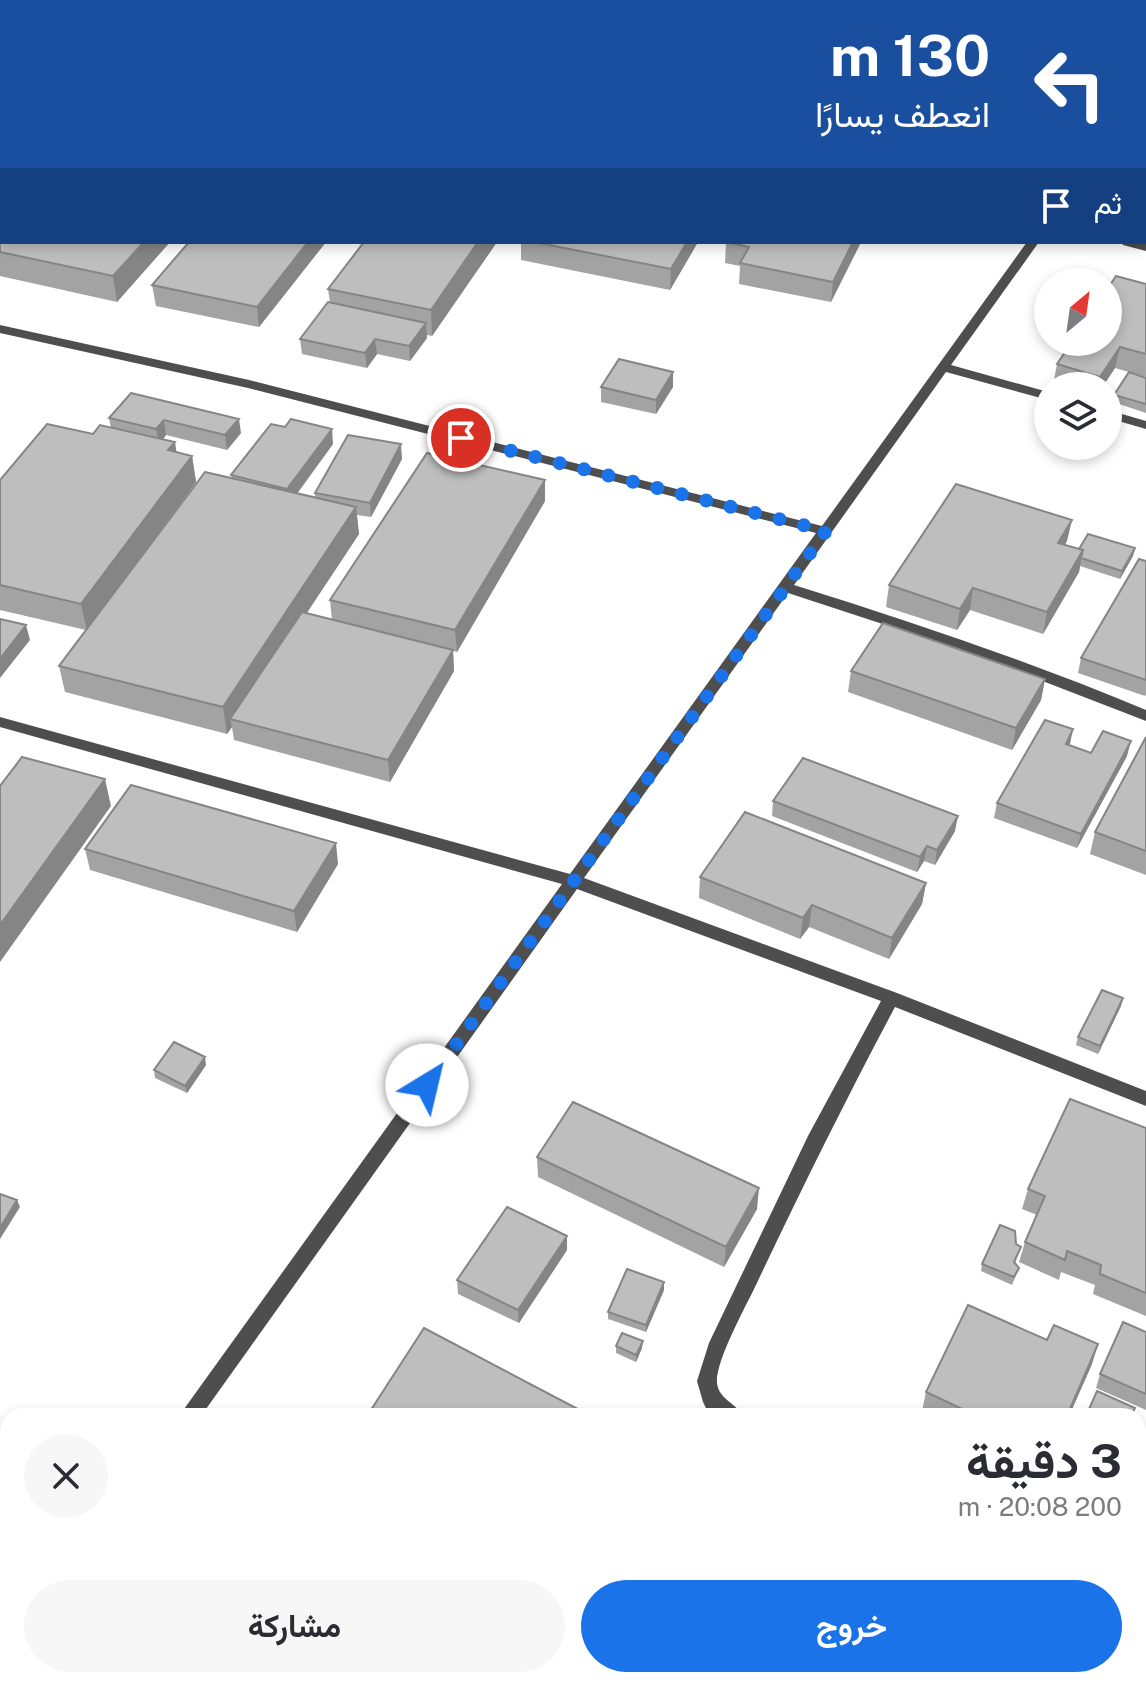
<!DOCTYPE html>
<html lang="ar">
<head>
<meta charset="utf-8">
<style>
	body { margin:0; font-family:"Public Sans",Vazirmatn,sans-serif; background:#f7f7f7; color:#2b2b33; direction:rtl; height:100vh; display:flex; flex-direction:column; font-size:30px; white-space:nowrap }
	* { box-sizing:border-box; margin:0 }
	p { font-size:26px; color:#7c7c81 }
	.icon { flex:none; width:44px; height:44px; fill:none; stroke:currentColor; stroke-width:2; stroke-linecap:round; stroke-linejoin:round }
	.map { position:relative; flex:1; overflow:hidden; direction:ltr }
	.panel { position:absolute; left:0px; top:1408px; width:1146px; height:280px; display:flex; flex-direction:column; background:#fff; border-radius:24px 24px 0 0; box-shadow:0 4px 12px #0003; direction:rtl }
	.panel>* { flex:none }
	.banner { position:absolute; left:0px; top:0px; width:1146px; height:244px; box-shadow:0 4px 12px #0003; direction:rtl; background:#1a4fa0; color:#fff; overflow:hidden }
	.needle { width:52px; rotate:29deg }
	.fabs { position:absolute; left:1034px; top:268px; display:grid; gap:16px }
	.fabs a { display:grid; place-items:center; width:88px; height:88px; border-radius:50%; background:#fff; box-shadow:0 4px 12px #0003; font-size:40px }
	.pin { position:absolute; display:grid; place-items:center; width:68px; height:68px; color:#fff; margin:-34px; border:4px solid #fff; border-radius:50%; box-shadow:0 2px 8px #0007 }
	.me { position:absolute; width:88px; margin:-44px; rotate:36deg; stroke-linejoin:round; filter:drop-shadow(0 0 6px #0008) }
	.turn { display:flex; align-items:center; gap:28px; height:168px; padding:0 24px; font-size:36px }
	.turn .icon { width:104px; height:104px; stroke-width:2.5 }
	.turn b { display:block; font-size:56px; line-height:68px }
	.then { display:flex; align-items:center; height:76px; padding:0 24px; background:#0003; gap:16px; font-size:30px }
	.round { display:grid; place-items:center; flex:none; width:84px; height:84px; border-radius:42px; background:#f7f7f7 }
	.headline { display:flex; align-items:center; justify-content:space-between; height:136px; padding:0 24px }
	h1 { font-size:48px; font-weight:700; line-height:60px }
	.primary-button { display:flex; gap:16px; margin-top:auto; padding:16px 24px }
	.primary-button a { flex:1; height:92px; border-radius:48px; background:#1a73e8; color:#fff; font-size:32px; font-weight:700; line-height:92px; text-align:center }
	.primary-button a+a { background:#f7f7f7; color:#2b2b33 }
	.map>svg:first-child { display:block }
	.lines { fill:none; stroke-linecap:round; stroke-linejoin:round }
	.street { fill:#4e4e4e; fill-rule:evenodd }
	.wall { fill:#a3a3a3 }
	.shaded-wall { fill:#858585 }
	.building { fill:#bebebe; stroke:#858585; stroke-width:2 }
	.route { stroke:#1a73e8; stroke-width:14; stroke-dasharray:0 25.2 }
</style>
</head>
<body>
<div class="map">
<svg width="1146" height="1688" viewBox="0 0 1146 1688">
	<rect width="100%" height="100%" fill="#fff"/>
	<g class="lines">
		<!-- street -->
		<path class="street" d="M218 0H229L217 2Z
			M1124 0H1145L1146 2 1144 4V2Z
			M0 21H2V27H0Z
			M2 217V226L0 227V218Z
			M1027 242H1039L951 365 1048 392V400L946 372 794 585C913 622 1031 662 1146 710V721L962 650 788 593 584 878 897 993 1146 1091V1106L895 1007C846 1099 800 1192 755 1287 745 1308 715 1362 717 1383 719 1400 736 1402 742 1416H716L706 1408 703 1402 697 1381 709 1343 808 1136 881 1001 577 889 201 1416H179L562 884 0 727V717L570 874 816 533 248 388 0 333V325L249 380 822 526Z
			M1121 242 1146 243V251L1123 245Z
			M1108 410 1146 421V429L1108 418Z
			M0 1578 8 1581V1601L0 1598Z
			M1138 1617 1146 1620V1641L1138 1638Z
			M8 1653 9 1680 0 1686V1657Z"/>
	</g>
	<!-- wall -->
	<path class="wall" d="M0 0H24L21 2H2V7L0 6Z
		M337 0H356L354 2Z
		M711 0H780L779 2H724Z
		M939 0H972L971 2H947Z
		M2 242H170L117 302 0 276V243Z
		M326 242 259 327 156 306 152 285Z
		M497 242 432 336 427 335V338L410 361 377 354 367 368 302 354 300 339 330 303 328 289Z
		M521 242H698L670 290 521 260Z
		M726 242H861L831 302 739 284 740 266 725 263Z
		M1146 284V377L1115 368 1103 386 1053 385 1057 364Z
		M1146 378V413L1113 402 1114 395Z
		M601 387H673L656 414 601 402Z
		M131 393 241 433 227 450 166 435 163 439 177 452 192 456 196 482 139 559 232 479 231 475 333 444 297 494 315 498V493L402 459 371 517 357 515 359 534 306 614 332 620 330 600 545 501 457 652 453 651 454 671 390 782 234 740 232 727 227 734 65 692 59 666 86 630 0 610V480L93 434 111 428 109 418Z
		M1067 541 1065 545 1079 549 1135 548 1133 556 1120 579 1080 566 1079 572 1043 634 970 610 957 630 886 607 889 585Z
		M1146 561V694L1145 696 1078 673 1081 658Z
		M851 671 1045 679 1041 700 1012 750 848 692Z
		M1146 737V875L1090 854 1095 832Z
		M1069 745 1091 753 1127 756 1077 848 994 818 997 803Z
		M773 801 955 831 935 865 924 861 917 872 772 816Z
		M85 849 338 864 297 932 90 870Z
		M700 877 926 883 922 904 889 959 809 927 800 939 699 898Z
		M1121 1006 1098 1054 1076 1045 1078 1037Z
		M206 1065 187 1093 155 1078 154 1070Z
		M1146 1128V1316L1093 1294 1095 1285 1061 1272 1059 1280 1019 1262 1025 1242 1037 1215 1022 1209 1028 1189Z
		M537 1157 757 1209 724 1267 538 1177Z
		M1016 1244 1021 1247 1015 1263 1019 1268 1012 1285 981 1271 982 1264Z
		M567 1250 519 1323 458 1294 457 1280Z
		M664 1290 646 1332 608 1319V1312Z
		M1146 1332V1410L1096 1388 1100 1374Z
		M616 1346 642 1348 636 1362 616 1353Z
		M1092 1364 1069 1416H932L922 1411 926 1392Z
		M567 1680H692L687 1688H583Z
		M730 1680H806L802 1688H746Z"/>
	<!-- shaded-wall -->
	<path class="shaded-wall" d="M11 0H24L21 2H12Z
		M505 0H522L521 2H504Z
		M628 0H643L642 2H627Z
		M144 242H170L117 302 113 276Z
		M308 242H326L259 327 257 307Z
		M478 242H497L432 336 431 310Z
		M687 242H698L670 290 671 269Z
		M853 242H861L831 302 833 282Z
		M426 323 427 338 410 361 409 346Z
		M375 339 377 354 367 368 365 353Z
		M1120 347 1115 368 1103 386H1098L1100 377Z
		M673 372V387L656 414V400Z
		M239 419 241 433 227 450 225 435Z
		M164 420 166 435 159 444 156 429Z
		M332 429 333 444 289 504 287 489Z
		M175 442 179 468 168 450Z
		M401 444 402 459 371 517 370 503Z
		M192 456 196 482 87 631 81 604Z
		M545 480V501L457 652 455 630Z
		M356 507 359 534 236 720 230 719 232 727 227 734 223 707Z
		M1072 520 1067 541 1053 564 1058 543Z
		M1135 548 1133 556 1120 579 1122 571Z
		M1083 550 1079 572 1043 634 1047 612Z
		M973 588 970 610 957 630 960 609Z
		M26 625 30 640 0 678V659Z
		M453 650 454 671 390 782 388 760Z
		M1045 679 1041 700 1012 750 1016 728Z
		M1073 729 1070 744 1062 759 1066 744Z
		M1131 741 1127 756 1077 848 1081 834Z
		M105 779 111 806 0 962V925Z
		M958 816 955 831 935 865 937 850Z
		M336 843 338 864 297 932 294 911Z
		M927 846 924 861 917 872 920 857Z
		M926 883 922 904 889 959 892 938Z
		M812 905 809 927 800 939 803 918Z
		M1123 998 1121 1006 1098 1054 1100 1046Z
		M205 1057 206 1065 187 1093 185 1086Z
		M759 1188 757 1209 724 1267 726 1247Z
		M17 1200 20 1207 0 1239V1228Z
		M567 1236V1250L519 1323 518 1310Z
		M664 1282V1290L646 1332V1325Z
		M643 1341 642 1348 636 1362V1355Z
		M1098 1344 1092 1364 1069 1416H1067Z
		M427 1680H442L437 1688H422Z
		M684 1680H692L687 1688H680Z
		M802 1680H806L802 1688H798Z"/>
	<!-- building -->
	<path class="building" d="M52 0H65L72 2H49Z
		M268 0H292L290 2H266Z
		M387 0H505L504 2H385Z
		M522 0H628L627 2H520Z
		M784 0H894L905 2H783Z
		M2 241V242H144L113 276 0 252V243Z
		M189 242H308L257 307 152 285Z
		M364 242H478L431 310 328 289Z
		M534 242H687L671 269Z
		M726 242H853L833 282 740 263 749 247Z
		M1116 276 1146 284V354L1120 347 1100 377 1057 364 1072 342H1108V288Z
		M328 302 426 323 409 346 375 339 365 353 300 339Z
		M619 359 673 372 656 400 601 387Z
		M1129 372 1146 378V404L1114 395Z
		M131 393 239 419 225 435 164 420 156 429 109 418Z
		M291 419 332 429 287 489 231 475 271 424 285 427Z
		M47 424 93 434 100 425 175 442 168 450 192 456 81 604 0 585V480Z
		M348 435 401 444 370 503 315 493Z
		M427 453 545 480 455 630 330 600Z
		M205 472 356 507 223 707 59 666Z
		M956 484 1072 520 1058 543 1083 550 1047 612 973 588 960 609 889 585Z
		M1088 534 1135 548 1122 571 1081 558 1083 550 1079 549Z
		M1139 559 1146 561V680L1081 658Z
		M302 612 453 650 388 760 230 719Z
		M0 619 26 625 0 659Z
		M883 623 1045 679 1016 728 851 671Z
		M1045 720 1073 729 1066 744 1091 753 1103 731 1131 741 1081 834 997 803Z
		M1146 737V851L1095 832Z
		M22 757 105 779 0 925V786Z
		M803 758 958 816 937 850 927 846 920 857 773 801Z
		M131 785 336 843 294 911 85 849Z
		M745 812 926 883 892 938 812 905 803 918 700 877Z
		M1102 990 1123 998 1100 1046 1078 1037Z
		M174 1042 205 1057 185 1086 154 1070Z
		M1070 1099 1146 1128V1293L1100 1274 1101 1265 1067 1251 1065 1260 1025 1242 1045 1196 1028 1189Z
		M573 1102 759 1188 726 1247 537 1157Z
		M0 1194 17 1200 0 1228Z
		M507 1207 567 1236 518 1310 457 1280Z
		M1000 1225 1015 1231 1016 1244 1021 1247 1014 1262 1019 1268 1014 1277 982 1264Z
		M627 1269 664 1282 646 1325 608 1312Z
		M968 1305 1047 1340 1054 1325 1098 1344 1067 1416H977L926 1392Z
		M1123 1322 1146 1332V1394L1100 1374Z
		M424 1328 591 1416H367Z
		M622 1333 643 1341 636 1355 616 1346Z
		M1097 1391 1135 1408 1131 1416H1086Z
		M181 1680H427L422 1688H176Z
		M600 1680H684L680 1688H616Z
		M755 1680H802L798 1688H771Z"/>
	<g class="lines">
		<!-- route -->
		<path class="route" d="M427 1085 826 531 461 438"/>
	</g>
</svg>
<div class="fabs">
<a><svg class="needle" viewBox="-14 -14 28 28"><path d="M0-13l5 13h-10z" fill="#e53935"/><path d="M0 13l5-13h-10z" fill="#7c7c81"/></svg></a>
<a><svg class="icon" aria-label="layers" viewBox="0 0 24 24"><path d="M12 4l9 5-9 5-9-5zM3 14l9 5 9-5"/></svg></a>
</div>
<div class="pin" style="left:461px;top:438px;background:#d93025"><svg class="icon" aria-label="arrive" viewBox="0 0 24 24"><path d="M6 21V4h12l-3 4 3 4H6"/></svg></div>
<svg class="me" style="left:427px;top:1085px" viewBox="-20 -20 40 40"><circle r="19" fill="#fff"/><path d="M0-13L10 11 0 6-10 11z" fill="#1a73e8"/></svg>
<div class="banner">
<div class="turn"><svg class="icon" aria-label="left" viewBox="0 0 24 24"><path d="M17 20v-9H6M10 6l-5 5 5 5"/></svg><div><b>130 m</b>انعطف يسارًا</div></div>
<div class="then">ثم<svg class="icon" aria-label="arrive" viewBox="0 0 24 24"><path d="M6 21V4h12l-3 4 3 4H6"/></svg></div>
</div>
<section class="panel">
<div class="headline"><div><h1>3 دقيقة</h1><p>200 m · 20:08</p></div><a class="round"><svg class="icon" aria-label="close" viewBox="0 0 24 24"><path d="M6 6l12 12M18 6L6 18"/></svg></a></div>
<div class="primary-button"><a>خروج</a><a>مشاركة</a></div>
</section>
</div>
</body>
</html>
